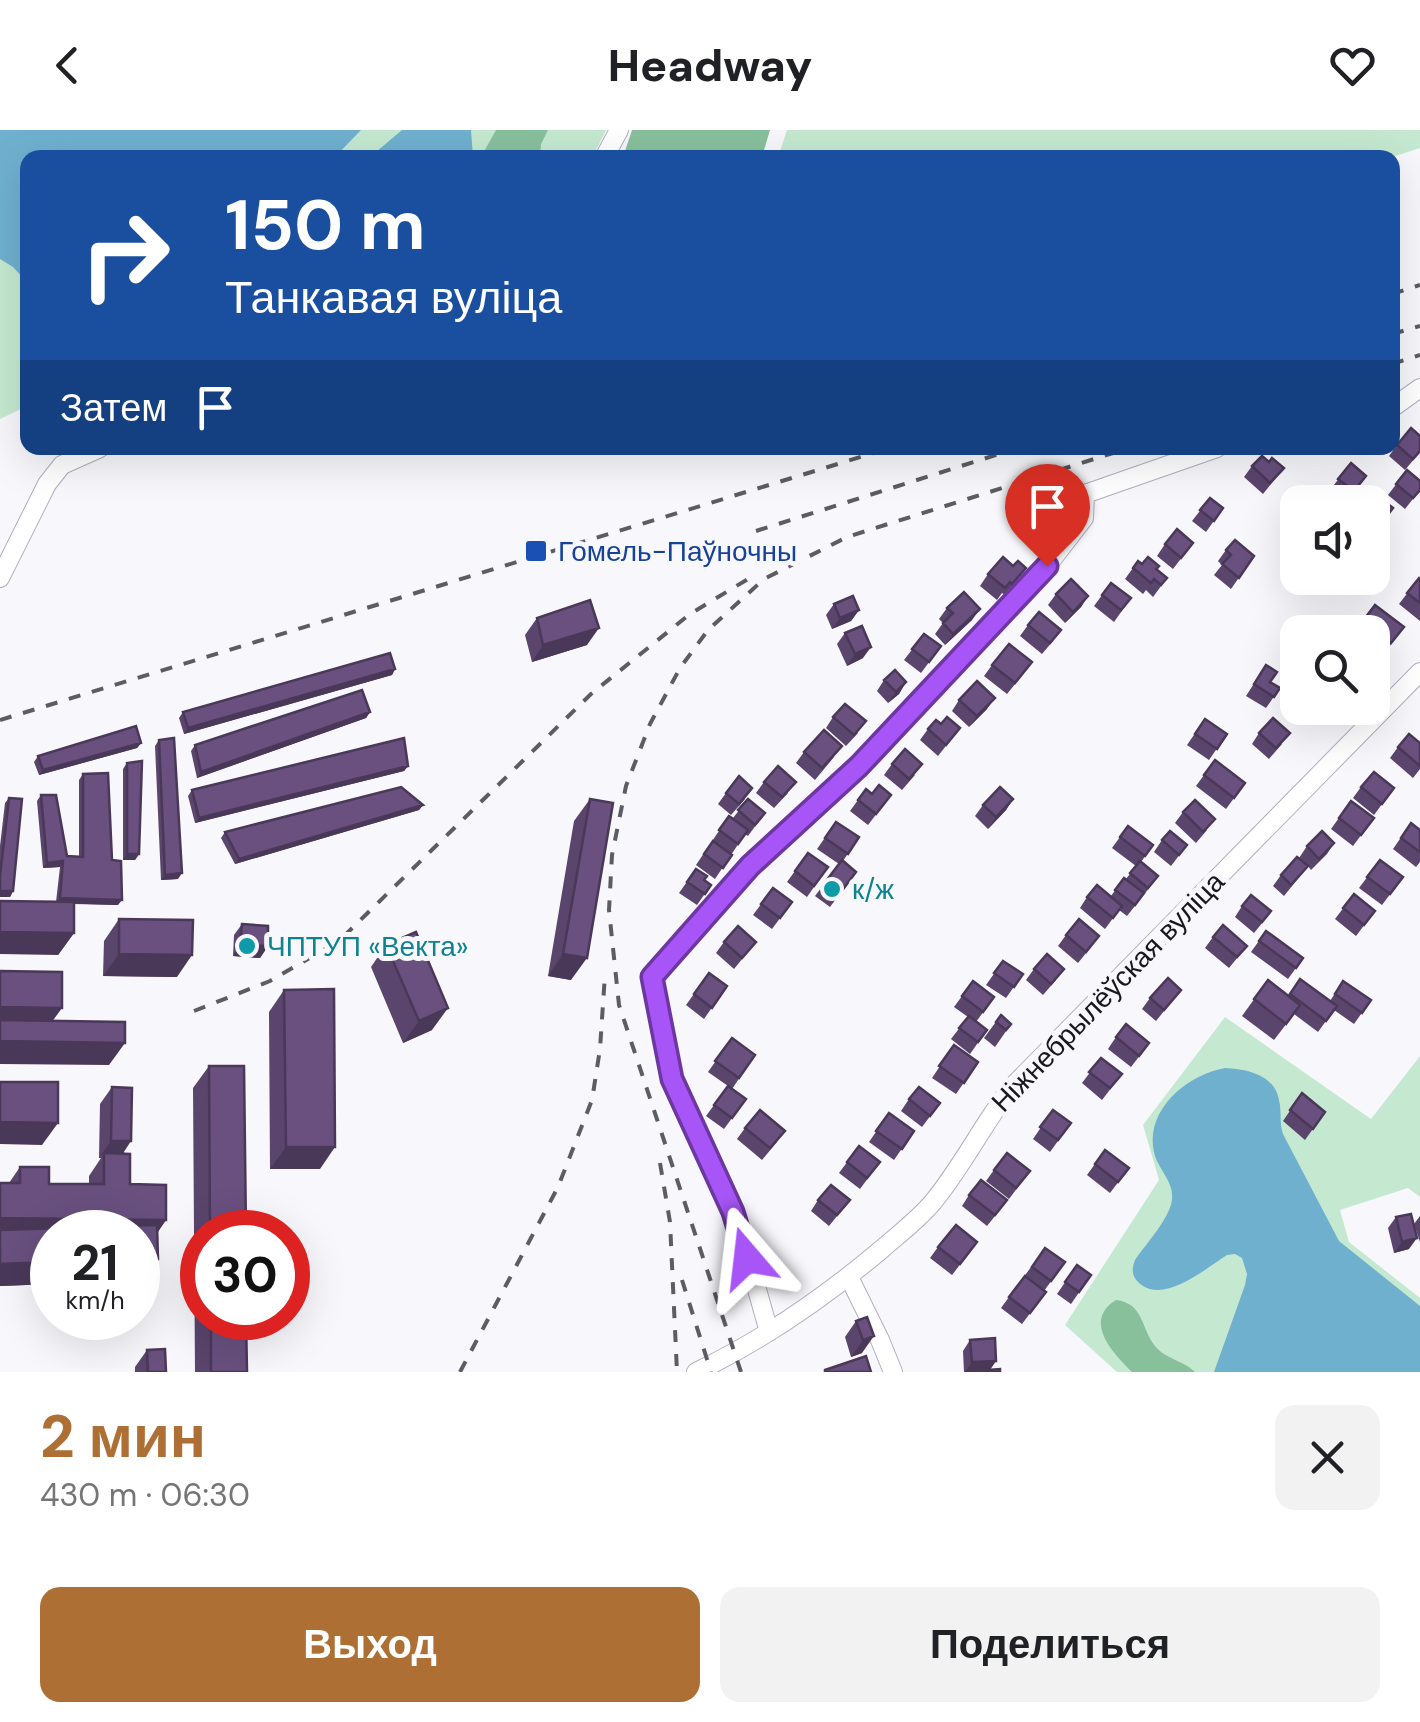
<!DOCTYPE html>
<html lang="ru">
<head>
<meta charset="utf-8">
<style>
	body { margin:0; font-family:"DM Sans",sans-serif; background:#f2f2f2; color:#202124; height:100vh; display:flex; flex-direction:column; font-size:38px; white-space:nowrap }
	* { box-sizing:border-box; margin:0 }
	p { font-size:32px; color:#757577 }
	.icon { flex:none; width:55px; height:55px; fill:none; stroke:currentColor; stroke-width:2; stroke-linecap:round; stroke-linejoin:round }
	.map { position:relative; height:1242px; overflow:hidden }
	.sheet { display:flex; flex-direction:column; background:#fff; flex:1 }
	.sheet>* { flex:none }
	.top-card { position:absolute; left:20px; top:20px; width:1380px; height:305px; border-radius:20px; box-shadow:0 10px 40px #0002; background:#1a4fa0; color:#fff; overflow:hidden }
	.tools { position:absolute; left:1280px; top:355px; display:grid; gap:20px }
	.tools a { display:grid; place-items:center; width:110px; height:110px; border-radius:20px; background:#fff; box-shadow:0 10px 40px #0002; font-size:50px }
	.speed { position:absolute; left:30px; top:1080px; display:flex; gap:20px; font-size:50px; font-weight:700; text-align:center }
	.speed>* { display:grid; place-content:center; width:130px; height:130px; border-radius:50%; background:#fff; box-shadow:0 10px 40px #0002; line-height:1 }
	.speed small { font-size:25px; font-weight:400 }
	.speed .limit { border:15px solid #d22; background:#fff; color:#111 }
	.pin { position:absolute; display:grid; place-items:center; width:85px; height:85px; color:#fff; margin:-102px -42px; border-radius:50% 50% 50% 0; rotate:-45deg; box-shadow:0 0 10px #0007 }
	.pin .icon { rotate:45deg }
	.me { position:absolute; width:110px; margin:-55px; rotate:343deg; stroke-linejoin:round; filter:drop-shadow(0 0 8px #0008) }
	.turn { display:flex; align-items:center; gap:35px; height:210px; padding:0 40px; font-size:45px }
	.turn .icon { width:130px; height:130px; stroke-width:2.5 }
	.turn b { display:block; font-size:70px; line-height:85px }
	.then { display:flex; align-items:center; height:95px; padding:0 40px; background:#0003; gap:20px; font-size:38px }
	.round { display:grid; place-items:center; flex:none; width:105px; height:105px; border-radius:20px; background:#f2f2f2 }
	.overview { display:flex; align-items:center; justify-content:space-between; height:170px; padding:0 40px }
	h1 { font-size:60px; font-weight:800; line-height:75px; color:#ad6f34 }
	.action { display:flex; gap:20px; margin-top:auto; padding:20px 40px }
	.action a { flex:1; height:115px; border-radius:20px; background:#ad6f34; color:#fff; font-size:40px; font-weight:800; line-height:115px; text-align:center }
	.action a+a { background:#f2f2f2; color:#202124 }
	header { display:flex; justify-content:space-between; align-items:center; height:130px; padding:0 40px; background:#fff; font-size:45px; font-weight:800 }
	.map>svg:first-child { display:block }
	.green { fill:#c5e9d0 }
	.forest { fill:#88c09c }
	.water { fill:#70b0cf }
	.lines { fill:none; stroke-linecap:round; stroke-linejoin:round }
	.minor-casing { stroke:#b2aec2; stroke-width:20 }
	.minor { stroke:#fff; stroke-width:18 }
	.rail { stroke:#5d5c63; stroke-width:4; stroke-dasharray:12 12; stroke-linecap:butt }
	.wall { fill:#5a456d }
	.shaded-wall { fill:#4a3859 }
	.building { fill:#69507f; stroke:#4a3859; stroke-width:2.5 }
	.route-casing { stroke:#6d37a1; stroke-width:25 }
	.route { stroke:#a855f7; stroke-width:18 }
	.transit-dot { fill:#1a4fb4; stroke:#f8f7fc; stroke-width:4 }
	.culture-dot { fill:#0f9aa8; stroke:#f8f7fc; stroke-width:4 }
	.labels { text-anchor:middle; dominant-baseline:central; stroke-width:10; stroke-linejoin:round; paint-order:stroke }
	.transit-label { font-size:28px; fill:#164399; stroke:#f8f7fc; text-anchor:start }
	.culture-label { font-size:28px; fill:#0d838f; stroke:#f8f7fc; text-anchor:start }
	.street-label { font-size:28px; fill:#18171e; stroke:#f8f7fc }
</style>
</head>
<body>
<header><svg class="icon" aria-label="back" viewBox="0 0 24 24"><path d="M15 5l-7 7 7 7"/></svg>Headway<svg class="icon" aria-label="heart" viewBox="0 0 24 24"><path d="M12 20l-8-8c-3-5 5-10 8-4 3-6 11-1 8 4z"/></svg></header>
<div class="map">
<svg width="1420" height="1242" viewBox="0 0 1420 1242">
	<rect width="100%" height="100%" fill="#f8f7fc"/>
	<!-- green -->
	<path class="green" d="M0 0H606L592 28H28L27 276 0 289Z
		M787 0H1420V18L1389 28 778 27Z
		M1225 887 1371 989 1420 926V1067L1408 1058 1340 1080 1349 1112 1420 1168V1242H1117L1065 1195 1159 1050 1143 995Z"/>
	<!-- forest -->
	<path class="forest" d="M496 0H548L541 14 540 27H481Z
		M632 0H770L762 27H623Z
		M1116 1170C1144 1173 1141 1199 1155 1216 1165 1229 1183 1230 1195 1242H1132C1113 1223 1082 1191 1116 1170Z"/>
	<!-- water -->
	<path class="water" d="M0 0H361L335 27 28 28 27 152 13 137 0 129Z
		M402 0H471L473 27H370Z
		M1225 938C1247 939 1275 945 1279 970 1282 982 1279 992 1283 1004L1339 1111 1420 1176V1242H1214L1245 1155 1247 1144 1242 1128 1235 1124 1227 1125C1205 1139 1162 1176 1138 1152 1131 1145 1132 1138 1135 1130 1145 1115 1171 1087 1172 1069 1174 1053 1160 1041 1155 1026 1142 982 1186 945 1225 938Z"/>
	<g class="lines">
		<defs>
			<path id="minor" d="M604 28 619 0
				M1392 278 1420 258
				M0 448 47 354 62 335 100 318
				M849 1147 880 1210 893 1242
				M769 1202 740 1099 710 1028 672 949 653 847 750 736 859 636 1047 436 1084 388 1085 364 1217 318
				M696 1242C763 1210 825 1167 882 1119 899 1104 918 1090 933 1072 962 1037 983 994 1011 958L1420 542"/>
		</defs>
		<!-- minor casing -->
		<use href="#minor" class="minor-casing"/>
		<!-- minor -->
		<use href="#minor" class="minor"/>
		<!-- rail -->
		<path class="rail" d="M1392 164 1420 155
			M1392 204 1420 196
			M1392 234 1420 225
			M756 401 1018 318
			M0 590 890 318
			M194 881 270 851 339 811 591 564 690 484 753 446
			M660 1033 670 1092 677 1242
			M682 1150 711 1242
			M460 1242 558 1057 592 970 600 919 605 844
			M741 1242 619 875 609 780 612 725 626 656 650 594 680 538 708 500 764 449 847 407 1129 318"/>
	</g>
	<!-- wall -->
	<path class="wall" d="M1397 315 1420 322 1405 340 1389 326Z
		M1269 332 1284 338 1263 364 1244 347 1252 336Z
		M1351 333 1366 346 1346 372 1330 360Z
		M1407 340 1420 360 1405 379 1388 365Z
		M1210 368 1223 378 1206 402 1192 391Z
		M1053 373 1077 379 1059 398 1045 385Z
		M1372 375 1393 378 1372 406Z
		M1193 413 1173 439 1157 426 1165 414Z
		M1226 420 1254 426 1231 459 1214 445 1222 435 1218 431Z
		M1138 431 1156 439 1167 448 1153 467 1146 460 1143 464 1125 449Z
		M988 444 1019 449 1005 465 1002 463 997 470 980 456Z
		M1419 448 1420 449V491L1399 474Z
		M1111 453 1131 468 1114 492 1094 476Z
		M1056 464 1088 466 1081 477 1065 493 1048 475Z
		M834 474 859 480 851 491 832 499 826 485Z
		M1375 475 1404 497 1383 525 1372 517V502H1355Z
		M947 478 972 490 945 515 935 504 943 493 939 489Z
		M537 488 587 515 532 532 525 505Z
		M1028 495 1053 511 1042 524 1020 506Z
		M845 503 863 528 847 536 837 514Z
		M924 504 941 516 921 543 904 530Z
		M992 535 1024 543 1007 564 984 546Z
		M1266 535 1270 552 1280 558 1266 578 1246 566Z
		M395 539 392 545 184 604 179 588 183 582Z
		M1298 549V578H1314L1304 592 1280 575Z
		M884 550 906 552 899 564 888 573 877 561Z
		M959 570 987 579 969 597 952 581Z
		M370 582 366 588 197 648 191 621 195 615Z
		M833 587 858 603 846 616 826 598Z
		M1205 589 1227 604 1209 630 1187 615Z
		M941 594 960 598 938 626 920 610 928 599Z
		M1259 603 1282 614 1269 629 1252 614Z
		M159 610 178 749 161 750 155 616Z
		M141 613 137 618 39 645 34 632 38 626Z
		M1420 613V639L1413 648 1390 628 1398 617Z
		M804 622 834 627 815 650 796 633Z
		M1215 630 1245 653 1226 679 1196 656Z
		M127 633 139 724 135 730H123V639Z
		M892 634 915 645 902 660 884 645Z
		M408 636 404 641 195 693 188 666 192 660Z
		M83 644 112 730 118 775 74 774V803L58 825 56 772 60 737 43 738 37 671 41 665 67 726 79 727V650Z
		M764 652 788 663 774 678 756 663Z
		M1361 657 1394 658 1374 685 1353 668Z
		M726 663 745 669 731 685 718 674Z
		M872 664 891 665 868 695 850 681 858 670Z
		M9 668 13 761 10 767H0V716L5 673Z
		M590 669 571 850 548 846 574 691Z
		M748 669 765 683 748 706 745 704 715 749 696 735 729 686 733 688Z
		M1013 669 1006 680 988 699 975 686 983 675Z
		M1351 671 1374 688 1353 716 1331 699Z
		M423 675 419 680 235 734 221 708 225 702Z
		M1183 682 1207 700 1196 713 1175 693Z
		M836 692 859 707 843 731 856 742 830 777 815 766 839 734 817 719Z
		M1411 693 1420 700V732L1416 737 1393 719Z
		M1128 696 1153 715 1141 732 1150 757 1127 786 1119 780 1105 799 1080 778 1087 767 1111 766 1124 748 1126 749 1136 736 1112 718Z
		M1162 710 1187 715 1171 736 1154 722Z
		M1334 713 1327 724 1311 740 1308 736 1284 766 1273 756 1281 745 1299 728 1307 716Z
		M808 723 828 737 807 767 787 752Z
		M1380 730 1403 747 1382 775 1359 758Z
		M696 739 704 750 711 755 697 775 679 763Z
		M773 758 792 772 772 799 753 785Z
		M1354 764 1375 781 1356 806 1335 789Z
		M1242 776 1263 792 1254 803 1235 787Z
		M119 789 177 847 103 846 104 811Z
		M242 794 268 816 260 828 233 826 234 805Z
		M1266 801 1303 828 1288 849 1251 822Z
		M1066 805 1091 817 1078 833 1058 816Z
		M1213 807 1247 816 1229 838 1205 818Z
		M724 812H756L734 839 716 823Z
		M386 815 432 900 403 913 371 837Z
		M1003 831 1023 844 1006 868 986 855Z
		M1034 839 1056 850 1043 865 1026 850Z
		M709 843 727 856 704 889 686 875Z
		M1300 849 1330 871 1343 851 1371 870 1354 894 1334 880 1318 902 1294 884 1274 910 1242 886 1268 850 1288 866Z
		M973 851 994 867 976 892 987 900 970 924 951 909 968 887 954 877Z
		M284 860 320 1039H270L269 882Z
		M1181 860 1156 891 1142 879 1150 868Z
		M1001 885 1011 894 995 917 984 908Z
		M1116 907 1141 924 1131 937 1108 919Z
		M732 908 755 925 732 959 746 969 724 999 706 986 728 956 708 942Z
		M954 915 978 932 956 964 932 948Z
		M1101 928 1122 944 1102 970 1082 953Z
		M209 936 246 1102H202V1188H246L247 1242H195L193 958Z
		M112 957 130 1054 166 1090 157 1103 158 1129 142 1151 52 1102V1154L0 1156 9 1053 20 1037 49 1054H89V1046L101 1028H99L100 974Z
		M1302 963 1325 982 1305 1010 1283 991Z
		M909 969 940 973 922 997 901 981Z
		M1053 980 1071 993 1050 1022 1033 1009Z
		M889 983 914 1001 894 1030 869 1012Z
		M745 998 777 1012 762 1030 737 1009Z
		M859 1016 880 1032 860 1059 839 1043Z
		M1105 1020 1129 1038 1110 1063 1087 1045Z
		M994 1040 1030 1041 1009 1069 986 1051Z
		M969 1065 999 1081 987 1096 962 1076Z
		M818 1070H850L829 1096 811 1081Z
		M1420 1086V1112L1414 1094Z
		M1396 1087 1409 1119 1394 1123 1388 1098Z
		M938 1117 969 1123 952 1145 930 1128Z
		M1045 1118 1065 1132 1044 1161 1046 1162 1022 1194 1001 1178Z
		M1077 1135 1091 1145 1071 1174 1057 1164Z
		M867 1187 862 1223 851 1227 845 1207 856 1191Z
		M970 1210 996 1231 990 1240 1000 1242H964L963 1221Z
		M147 1220 166 1242H135V1237Z"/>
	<!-- shaded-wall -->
	<path class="shaded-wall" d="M1084 368 1077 379 1059 398 1067 386Z
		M1088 466 1081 477 1065 493 1073 482Z
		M980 479 972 490 945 515 953 504Z
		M859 480 851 491 832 499 840 488Z
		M599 498 587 515 532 532 543 515Z
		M871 517 863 528 847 536 855 524Z
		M395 539 392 545 184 604 188 598Z
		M906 552 899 564 888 573 896 562Z
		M995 568 987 579 969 597 977 586Z
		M370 582 366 588 197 648 201 642Z
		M141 613 137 618 39 645 43 640Z
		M408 636 404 641 195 693 199 688Z
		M1013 669 1006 680 988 699 996 687Z
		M423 675 419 680 235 734 239 729Z
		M127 724H139L135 730H123Z
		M63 731 60 737 43 738 47 733Z
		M182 743 178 749 161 750 165 745Z
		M0 761H13L10 767H0Z
		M60 768 122 770 118 775 56 773Z
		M0 802 74 803 58 825 0 824Z
		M240 815 268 816 260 828 233 826Z
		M119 824 192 825 177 847 103 846Z
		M563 824 587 828 571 850 548 846Z
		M0 877 62 878 46 900 0 899Z
		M448 878 432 900 403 913 419 891Z
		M0 911 125 913 109 935 0 934Z
		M0 992 58 993 42 1015 0 1014Z
		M111 1011H131L120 1028 104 1023 99 1028Z
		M286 1017H335L320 1039H270Z
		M0 1088 166 1090 151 1112 0 1111Z
		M1417 1108 1409 1119 1394 1123 1402 1112Z
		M158 1129 142 1151H138V1130Z
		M52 1132V1154L0 1156V1134Z
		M874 1206 862 1223 851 1227 863 1210Z
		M996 1231 988 1242 974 1241 973 1242H965L972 1232Z"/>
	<!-- building -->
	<path class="building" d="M1411 298 1420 306V321L1413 329 1397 315Z
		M1262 326 1269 332 1272 328 1284 338 1270 353 1252 336Z
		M1351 333 1366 346 1354 361 1338 349Z
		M1407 340 1420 351V360L1413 368 1396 354Z
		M1071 355 1084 368 1067 386 1053 373Z
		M1379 367 1393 378 1379 396 1372 391V375Z
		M1210 368 1223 378 1214 391 1200 380Z
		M1177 399 1193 413 1181 428 1165 414Z
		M1235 410 1254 426 1239 448 1222 434 1231 425 1226 420Z
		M1003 427 1013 436 1018 431 1026 438 1012 454 1010 452 1005 458 988 444Z
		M1148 427 1159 436 1156 439 1167 448 1161 455 1154 449 1151 453 1133 438 1138 431 1142 434Z
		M1419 448 1420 449V473L1407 463Z
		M1071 449 1088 466 1073 482 1056 464Z
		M1111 453 1131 468 1121 480 1102 465Z
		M964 462 980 479 953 504 943 493 953 483 947 478Z
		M853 466 859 480 840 488 834 474Z
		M590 470 599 498 543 515 537 488Z
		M1375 475 1404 497 1391 513 1362 492Z
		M1039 482 1061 500 1050 513 1028 495Z
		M862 496 871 517 855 524 845 503Z
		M924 504 941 516 929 532 912 519Z
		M1009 514 1032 532 1015 553 992 535Z
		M1372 520 1378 525 1372 533Z
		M390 523 395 539 188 598 183 582Z
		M1266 535 1277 542 1270 552 1280 558 1274 567 1254 554Z
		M895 540 906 552 896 562 884 550Z
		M1298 549V571L1287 564Z
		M977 551 995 568 977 586 959 570Z
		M362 560 370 582 201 642 195 615Z
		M845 574 866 591 854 605 833 587Z
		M947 587 960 598 946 615 928 599 936 590 941 594Z
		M1273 588 1290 603 1276 618 1259 603Z
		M1205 589 1227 604 1217 619 1195 604Z
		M136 596 141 613 43 640 38 626Z
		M824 600 842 616 822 638 804 622Z
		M1409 604 1420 613V636L1398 617Z
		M174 608 182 743 165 745 159 610Z
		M404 608 408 636 199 688 192 660Z
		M905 619 922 634 909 649 892 634Z
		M1215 630 1245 653 1234 668 1204 645Z
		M142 631 139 724H127V633Z
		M778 636 796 652 782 667 764 652Z
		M1374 642 1394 658 1382 674 1361 657Z
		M108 643 112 730 121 731 122 770 60 768 63 731 47 733 41 665H56L67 726 83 727V644Z
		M739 646 752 658 739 674 726 663Z
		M879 655 891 665 876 684 858 670 866 659 872 664Z
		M401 657 423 675 239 729 225 702Z
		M1000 657 1013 669 996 687 983 675Z
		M9 668 22 669 13 761H0V746Z
		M590 669 613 673 587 828 563 824Z
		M748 669 765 683 755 695 738 680Z
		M1195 670 1215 689 1203 702 1183 682Z
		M1351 671 1374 688 1361 705 1339 688Z
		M729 686 748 700 738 714 719 700Z
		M836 692 859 707 848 724 825 708Z
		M1411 693 1420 700V722L1401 708Z
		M1128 696 1153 715 1145 726 1120 707Z
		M1170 701 1187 715 1179 725 1162 710Z
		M1322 701 1334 713 1319 729 1307 716Z
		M713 711 732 725 723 738 704 724Z
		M808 723 828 737 814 756 795 741Z
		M1297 727 1308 736 1291 755 1281 745Z
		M842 730 856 742 838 766 823 755Z
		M1380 730 1403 747 1390 764 1367 747Z
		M1140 731 1158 746 1148 758 1130 743Z
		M696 739 707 746 704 750 711 755 705 764 687 752Z
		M1124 748 1144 763 1135 775 1115 760Z
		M1097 755 1122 776 1113 788 1087 767Z
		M773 758 792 772 780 788 761 774Z
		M1354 764 1375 781 1364 795 1343 778Z
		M1251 765 1271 781 1262 792 1242 776Z
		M0 771 74 772V803L0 802Z
		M119 789 193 790 192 825 119 824Z
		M1079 789 1099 806 1086 822 1066 805Z
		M242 794 268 796V816L240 815Z
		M1223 795 1247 816 1237 827 1213 807Z
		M738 796 756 812 742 828 724 812Z
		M1266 801 1303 828 1296 838 1259 811Z
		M416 802 448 878 419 891 386 815Z
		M1047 824 1064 839 1051 854 1034 839Z
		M1003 831 1023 844 1014 857 994 843Z
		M0 841 62 842V878L0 877Z
		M709 843 727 856 712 878 694 864Z
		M1168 848 1181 860 1164 880 1150 868Z
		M1300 849 1337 876 1326 891 1290 864Z
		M1268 850 1300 875 1286 894 1254 869Z
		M973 851 994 867 983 882 962 866Z
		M1343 851 1371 870 1362 883 1335 864Z
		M334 859 335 1017H286L284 860Z
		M1001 885 1011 894 1006 900 996 892Z
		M969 886 987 900 978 912 959 898Z
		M0 890 125 892V913L0 911Z
		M1126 894 1149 913 1139 926 1116 907Z
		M732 908 755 925 739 948 715 931Z
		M954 915 978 932 964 953 939 936Z
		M1101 928 1122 944 1110 958 1089 942Z
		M209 936H244L246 1102H210Z
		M0 952H58V993L0 992Z
		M728 956 746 969 732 988 714 975Z
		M112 957 132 958 131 1011H111Z
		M919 957 940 973 930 986 909 969Z
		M1302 963 1325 982 1313 999 1290 980Z
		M760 980 785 1001 770 1018 745 998Z
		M1053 980 1071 993 1058 1010 1040 997Z
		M889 983 914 1001 902 1019 876 1001Z
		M859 1016 880 1032 867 1048 847 1032Z
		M1105 1020 1129 1038 1118 1052 1095 1034Z
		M104 1023 130 1024V1054L166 1055V1090L0 1088V1053H20V1037H49V1054H104Z
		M1007 1023 1030 1041 1016 1058 994 1040Z
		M981 1050 1007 1070 995 1085 969 1065Z
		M831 1055 850 1070 837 1085 818 1070Z
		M1411 1084 1417 1108 1402 1112 1396 1087Z
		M157 1095 158 1129 138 1130V1102H52V1132L0 1134V1100Z
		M956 1095 977 1112 960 1134 938 1117Z
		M1045 1118 1065 1132 1051 1151 1032 1137Z
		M1077 1135 1091 1145 1079 1162 1065 1152Z
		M1025 1146 1046 1162 1030 1183 1009 1167Z
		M867 1187 874 1206 863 1210 856 1191Z
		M211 1188H246L247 1242H211Z
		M995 1208 996 1231 972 1232 970 1210Z
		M165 1219 166 1242H148L147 1220Z
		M866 1226 871 1242H825V1240Z
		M1000 1239V1242H974V1241Z"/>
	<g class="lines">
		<defs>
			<path id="route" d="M747 1128 733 1082 672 949 652 847 750 736 859 636 1047 436"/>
		</defs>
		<!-- route casing -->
		<use href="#route" class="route-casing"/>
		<!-- route -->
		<use href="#route" class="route"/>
	</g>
	<!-- markers -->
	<rect class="transit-dot" x="524" y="409" width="24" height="24" rx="5"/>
	<g class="culture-dot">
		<circle cx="832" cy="759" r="10"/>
		<circle cx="247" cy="816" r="10"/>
	</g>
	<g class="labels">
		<!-- transit labels -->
		<g class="transit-label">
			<text x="558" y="421">Гомель-Паўночны</text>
		</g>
		<!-- culture labels -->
		<g class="culture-label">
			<text x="852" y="759">к/ж</text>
			<text x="267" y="816">ЧПТУП «Векта»</text>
		</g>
		<!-- street labels -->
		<g class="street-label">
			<text transform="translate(1108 862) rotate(-46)">Ніжнебрылёўская вуліца</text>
		</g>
	</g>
</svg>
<div class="tools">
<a><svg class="icon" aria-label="sound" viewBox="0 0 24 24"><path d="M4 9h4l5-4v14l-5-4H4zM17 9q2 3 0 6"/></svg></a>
<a><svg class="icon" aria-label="search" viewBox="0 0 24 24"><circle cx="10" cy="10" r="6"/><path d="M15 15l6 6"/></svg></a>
</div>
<div class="speed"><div>21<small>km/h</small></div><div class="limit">30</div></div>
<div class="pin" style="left:1047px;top:436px;background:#d93025"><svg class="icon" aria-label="arrive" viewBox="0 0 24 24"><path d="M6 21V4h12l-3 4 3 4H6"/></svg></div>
<svg class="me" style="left:747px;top:1128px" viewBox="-20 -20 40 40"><path d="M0-17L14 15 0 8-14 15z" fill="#a855f7" stroke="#fff" stroke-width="4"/></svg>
<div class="top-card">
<div class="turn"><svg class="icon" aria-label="right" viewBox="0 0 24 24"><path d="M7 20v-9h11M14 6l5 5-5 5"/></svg><div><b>150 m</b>Танкавая вуліца</div></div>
<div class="then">Затем<svg class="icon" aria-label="arrive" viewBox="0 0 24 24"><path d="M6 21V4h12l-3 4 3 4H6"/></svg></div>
</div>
</div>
<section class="sheet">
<div class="overview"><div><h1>2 мин</h1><p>430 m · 06:30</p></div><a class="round"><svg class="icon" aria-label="close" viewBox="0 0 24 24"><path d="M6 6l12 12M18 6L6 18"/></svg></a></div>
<div class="action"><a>Выход</a><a>Поделиться</a></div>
</section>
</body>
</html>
